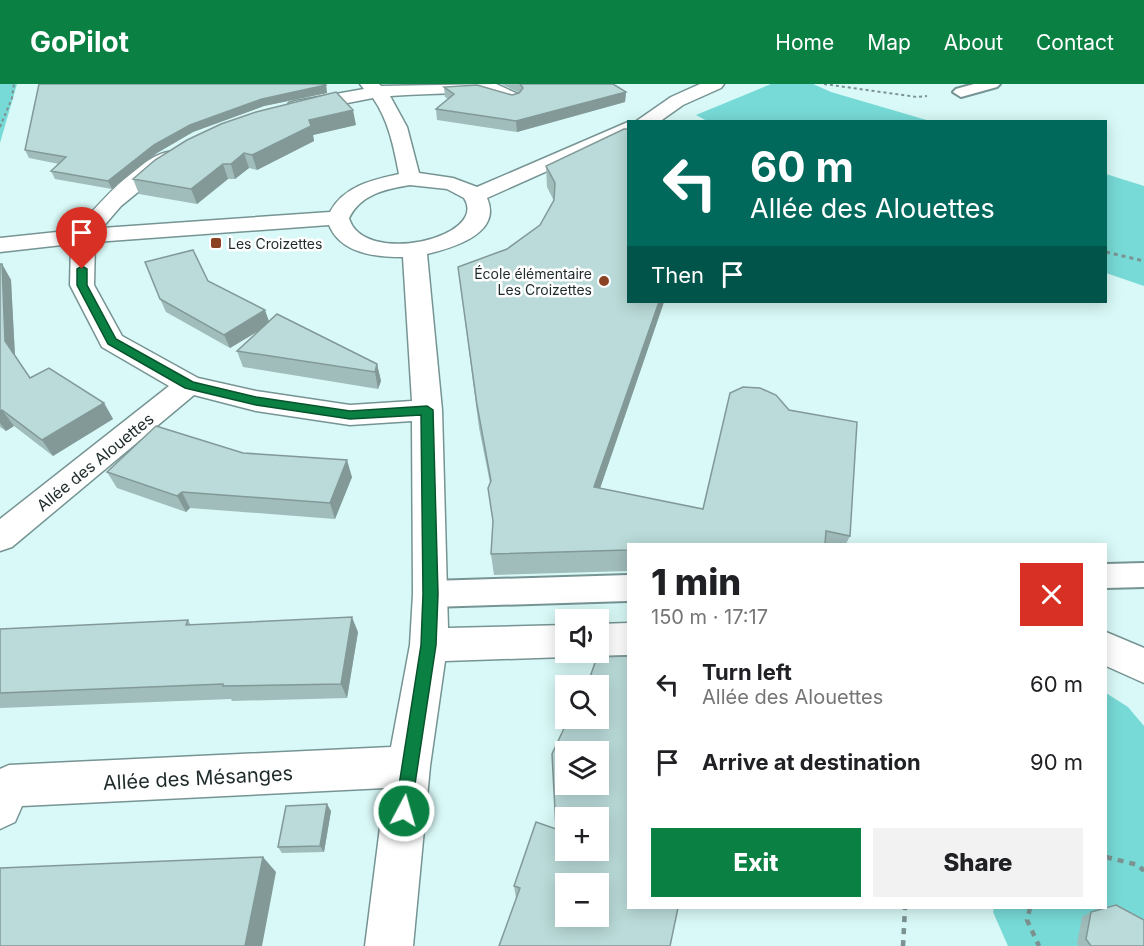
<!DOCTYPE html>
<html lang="en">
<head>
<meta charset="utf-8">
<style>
	body { margin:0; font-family:Inter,sans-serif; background:#f2f2f2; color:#202124; height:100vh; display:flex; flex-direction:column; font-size:22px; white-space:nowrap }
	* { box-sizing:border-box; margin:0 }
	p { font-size:20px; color:#757577 }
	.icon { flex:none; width:33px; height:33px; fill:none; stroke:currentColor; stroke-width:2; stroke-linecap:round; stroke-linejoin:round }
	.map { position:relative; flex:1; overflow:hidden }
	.sheet { position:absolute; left:627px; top:459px; width:480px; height:366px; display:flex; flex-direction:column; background:#fff; border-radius:0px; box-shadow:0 3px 15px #0003 }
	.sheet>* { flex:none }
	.guide { position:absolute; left:627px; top:36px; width:480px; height:183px; border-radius:0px; box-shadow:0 3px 15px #0003; background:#00695c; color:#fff; overflow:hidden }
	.tools { position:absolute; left:555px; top:525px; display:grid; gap:12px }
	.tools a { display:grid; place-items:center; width:54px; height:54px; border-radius:0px; background:#fff; box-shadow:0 3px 15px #0003; font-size:30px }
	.pin { position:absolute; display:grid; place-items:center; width:51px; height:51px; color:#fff; margin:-62px -26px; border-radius:50% 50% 50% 0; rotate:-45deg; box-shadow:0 0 6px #0007 }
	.pin .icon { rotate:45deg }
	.me { position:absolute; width:66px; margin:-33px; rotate:6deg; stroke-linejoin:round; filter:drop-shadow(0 0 4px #0008) }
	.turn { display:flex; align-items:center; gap:21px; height:126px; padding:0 24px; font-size:27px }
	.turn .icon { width:78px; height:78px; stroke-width:2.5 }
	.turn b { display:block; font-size:42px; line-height:51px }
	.then { display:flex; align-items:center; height:57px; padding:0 24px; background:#0003; gap:12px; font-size:22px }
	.round { display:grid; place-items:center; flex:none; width:63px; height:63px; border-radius:0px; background:#f2f2f2 }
	.summary { display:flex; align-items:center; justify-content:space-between; height:102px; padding:0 24px }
	h1 { font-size:36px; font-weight:800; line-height:45px }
	.action { display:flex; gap:12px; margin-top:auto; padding:12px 24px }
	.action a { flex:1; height:69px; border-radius:0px; background:#0b8043; color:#fff; font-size:24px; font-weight:800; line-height:69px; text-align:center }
	.action a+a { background:#f2f2f2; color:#202124 }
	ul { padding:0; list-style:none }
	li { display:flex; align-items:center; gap:18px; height:78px; padding:0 24px }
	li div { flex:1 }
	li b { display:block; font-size:22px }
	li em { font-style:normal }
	header { display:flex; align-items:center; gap:36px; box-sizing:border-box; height:84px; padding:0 30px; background:#0b8043; color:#fff }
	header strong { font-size:28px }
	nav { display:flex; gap:33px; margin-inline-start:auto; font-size:21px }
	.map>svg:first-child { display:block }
	.green { fill:#77dad6 }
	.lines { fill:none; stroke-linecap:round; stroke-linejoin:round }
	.service-casing { stroke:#769493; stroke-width:4 }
	.minor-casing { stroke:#769493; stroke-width:3 }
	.path-far2 { stroke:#7c9291; stroke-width:2; stroke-dasharray:3 3; stroke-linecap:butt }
	.path-far1 { stroke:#7c9291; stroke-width:3; stroke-dasharray:4 4; stroke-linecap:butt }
	.path { stroke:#7c9291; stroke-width:4.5; stroke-dasharray:6 6; stroke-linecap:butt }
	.service { fill:#fff; fill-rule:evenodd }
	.minor { fill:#fff; fill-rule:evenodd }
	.wall { fill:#a0bcbb }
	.shaded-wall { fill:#829998 }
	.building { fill:#badbd9; stroke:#829998; stroke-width:1.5; fill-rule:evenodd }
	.route { fill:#0b8043; stroke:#07532c; stroke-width:1.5 }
	.poi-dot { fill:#8a4223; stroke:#fefefe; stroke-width:2 }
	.labels { text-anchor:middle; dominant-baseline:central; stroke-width:5; stroke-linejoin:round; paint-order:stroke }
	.far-poi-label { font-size:14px; fill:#1e2a2a; stroke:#fefefe; text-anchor:start }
	.street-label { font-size:16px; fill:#1e2a2a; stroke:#fefefe }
	.near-street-label { font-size:20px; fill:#1e2a2a; stroke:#fefefe }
</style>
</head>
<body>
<header>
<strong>GoPilot</strong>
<nav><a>Home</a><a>Map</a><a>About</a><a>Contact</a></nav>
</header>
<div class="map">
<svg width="1144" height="862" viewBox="0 0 1144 862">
	<rect width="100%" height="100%" fill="#d8f9f7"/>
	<!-- green -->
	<path class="green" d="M0 0H17L0 59Z
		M771 0H813L831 8 930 37 709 38 696 31Z
		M1106 90 1144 102V202L1106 189Z
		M1106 609 1128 623 1144 642V862H1008L993 828 994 824H1106Z"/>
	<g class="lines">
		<defs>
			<path id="service" d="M974 0H1000L997 3 961 13 953 8 956 5Z
				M1144 479V503L1106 504V480Z
				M628 491V517L431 523 420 519 416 510 420 501 431 497Z"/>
			<path id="minor" d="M360 0H379L381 2 496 0 518 10 521 14 518 18C506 21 500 11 488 10 455 8 422 10 390 12L407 43 419 89 453 94 477 103 628 38V51L487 114C503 150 451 164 427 170L442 326 448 544 566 541V568H579L566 573 445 577 430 682 413 862H365L385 704 22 722 15 738 0 745V685L9 681 391 663 410 561 413 510 412 337 350 341 256 327 194 311 12 463 0 467V435L169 302 102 263 70 201 71 160 0 168V154L76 146C94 125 149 61 177 68L180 72 177 76 121 122 102 144 330 128C344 102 372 96 399 90 394 64 389 37 373 14L296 29 289 27 287 23 289 19 296 17 364 5ZM410 101 447 105 464 114C490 154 362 183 349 134 361 110 386 105 410 101ZM329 141C341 170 376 173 403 173L412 317 350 321 256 307 198 294 122 252 94 201 95 158Z
				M700 0H724L721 4 683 21 659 38H635L671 13Z
				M628 539V571L598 572 588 568H598V540Z
				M1106 548 1144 564V599L1106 582Z"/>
		</defs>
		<!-- service casing -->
		<use href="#service" class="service-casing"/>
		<!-- minor casing -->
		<use href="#minor" class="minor-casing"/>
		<!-- path-far2 -->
		<path class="path-far2" d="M824 0 917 13 927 12
			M0 43 12 14 14 0"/>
		<!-- path-far1 -->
		<path class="path-far1" d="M1106 168 1144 177"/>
		<!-- path -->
		<path class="path" d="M1106 773 1138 781 1144 787
			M1030 824 1027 836 1039 862
			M903 862 905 824"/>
		<!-- service -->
		<use href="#service" class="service"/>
		<!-- minor -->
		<use href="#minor" class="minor"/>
	</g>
	<!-- wall -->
	<path class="wall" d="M501 0H613L626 8 625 18 517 48 437 36 436 25 448 15 445 13 444 3 512 11 520 9Z
		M326 1 327 9 264 22 193 48 157 69 112 105 55 95 51 87 59 80 29 74 25 66Z
		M256 28 356 41 313 51 314 57 257 86 249 84 235 95H228L197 120 139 110 133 95Z
		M546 82 628 218H664L600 404 703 425 730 309 850 452 846 460H628V487L494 491 491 470 493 440 488 404 490 399 479 344 458 183 507 165 540 141 554 117 547 103Z
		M0 180H2L11 196 15 272 30 294 104 319 113 335 53 372 14 342 6 347 0 343Z
		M208 197 269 237 377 280 381 297 378 305 243 283 237 267 258 247 230 264 166 228 160 215Z
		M243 369 352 393 335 435 190 424 186 428 117 404 107 388Z
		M188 536 191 541 358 548 347 614 232 617 231 615 0 624V545Z
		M331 727 324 768 282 769 278 763Z
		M514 802 628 824 516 814Z
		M1091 828 1144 862H1079L1077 860 1082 833Z"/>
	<!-- shaded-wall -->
	<path class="shaded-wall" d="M326 1 327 9 264 22 193 48 157 69 112 105 108 97 154 61 190 41 262 15Z
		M626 8 625 18 517 48 516 37Z
		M353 26 356 41 313 51 314 57 257 86 252 71 309 36Z
		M244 69 249 84 235 95 231 80Z
		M223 80 228 95 197 120 191 105Z
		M2 180 11 196 15 273 5 257Z
		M659 218H664L593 425 594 403Z
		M265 226 270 240 230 264 224 251Z
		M377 280 381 297 378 305 375 288Z
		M104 319 113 335 53 372 42 356Z
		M2 326 14 342 6 347 0 339V328Z
		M347 376 352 393 335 435 330 419Z
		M182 408 190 424 186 428 177 412Z
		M352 533 358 548 347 614 341 600Z
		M327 720 331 727 324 768 320 762Z
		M263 773 276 788 262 862H245Z"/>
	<!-- building -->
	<path class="building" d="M39 0H325L326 1 262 15 190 41 154 61 108 97 51 87 66 73 25 66Z
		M520 0H613L626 8 516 37 436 25 454 10 444 3 477 1 512 11 519 9 523 4Z
		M336 8 353 26 309 36 311 42 252 71 244 69 231 80H223L191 105 133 95 155 76 187 56 221 40 256 28Z
		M624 45H628V218H659L594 403 703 425 730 309 743 303 760 304 776 311 789 326 857 338 850 452 826 447 825 460H628V466L491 470 493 437 488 404 491 397 477 321 458 183 507 165 540 141 554 116 555 99 546 82Z
		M193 166 208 197 265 226 224 251 160 215 145 178Z
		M0 180H2L5 257 30 294 49 284 104 319 42 356 2 326 0 328Z
		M277 230 377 280 375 288 237 267Z
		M156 342 243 369 347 376 330 419 182 408 177 412 107 388Z
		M352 533 341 600 223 602V600L0 609V545L188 536 186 541Z
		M628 572V824H678L670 862H499L520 804 514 802 536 738 556 745 552 670 569 634H598V602H584L587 595 589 596 597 573ZM566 668H598V700H566ZM566 734H598V766H566ZM566 800H598V832H566Z
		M327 720 320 762 278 763 286 722Z
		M263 773 245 862H0V784Z
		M1116 821 1144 836V862H1091L1086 855 1091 828Z"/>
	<!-- route -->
	<path class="route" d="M82 182 87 185V201L116 255 193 298 256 313 350 327 427 322 433 326 438 510 436 561 410 733 404 736 397 733 395 727 421 561 423 510 421 331 350 335 256 321 185 304 108 260 77 201V185Z"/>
	<!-- markers -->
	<g class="poi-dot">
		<rect x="210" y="153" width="12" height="12" rx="3"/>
		<circle cx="604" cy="197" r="6"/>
	</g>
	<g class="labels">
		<!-- far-poi labels -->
		<g class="far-poi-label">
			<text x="228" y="159">Les Croizettes</text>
			<text x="592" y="189" text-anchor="end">École élémentaire<tspan x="592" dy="16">Les Croizettes</tspan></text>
		</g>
		<!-- street labels -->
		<g class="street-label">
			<text transform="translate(95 378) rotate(-39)">Allée des Alouettes</text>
		</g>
		<!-- near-street labels -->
		<g class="near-street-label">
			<text transform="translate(198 694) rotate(-3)">Allée des Mésanges</text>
		</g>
	</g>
</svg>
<div class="tools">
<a><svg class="icon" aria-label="sound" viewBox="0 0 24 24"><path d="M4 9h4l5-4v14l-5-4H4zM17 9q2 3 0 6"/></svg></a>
<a><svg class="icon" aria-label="search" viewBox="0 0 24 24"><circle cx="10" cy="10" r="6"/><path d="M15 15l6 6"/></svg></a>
<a><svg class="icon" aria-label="layers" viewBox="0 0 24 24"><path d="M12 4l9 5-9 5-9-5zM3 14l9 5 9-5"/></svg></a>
<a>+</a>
<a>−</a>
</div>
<div class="pin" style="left:82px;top:185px;background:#d93025"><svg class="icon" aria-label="arrive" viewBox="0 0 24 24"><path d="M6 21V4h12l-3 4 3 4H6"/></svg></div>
<svg class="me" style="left:404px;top:727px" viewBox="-20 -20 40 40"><circle r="17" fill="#0b8043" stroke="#fff" stroke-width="3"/><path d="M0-11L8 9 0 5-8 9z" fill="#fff"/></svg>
<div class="guide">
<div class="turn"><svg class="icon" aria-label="left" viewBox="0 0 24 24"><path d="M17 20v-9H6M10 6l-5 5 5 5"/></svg><div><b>60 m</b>Allée des Alouettes</div></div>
<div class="then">Then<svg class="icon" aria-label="arrive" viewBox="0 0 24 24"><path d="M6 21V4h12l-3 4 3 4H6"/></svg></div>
</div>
<section class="sheet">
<div class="summary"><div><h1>1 min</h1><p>150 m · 17:17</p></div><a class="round" style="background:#d93025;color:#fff"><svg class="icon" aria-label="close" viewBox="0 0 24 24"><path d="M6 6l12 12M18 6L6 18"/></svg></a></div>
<ul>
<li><svg class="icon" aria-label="left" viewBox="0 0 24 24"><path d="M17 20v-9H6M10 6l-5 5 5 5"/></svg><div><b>Turn left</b><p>Allée des Alouettes</p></div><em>60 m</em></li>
<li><svg class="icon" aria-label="arrive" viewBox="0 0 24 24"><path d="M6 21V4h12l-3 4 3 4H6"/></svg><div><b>Arrive at destination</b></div><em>90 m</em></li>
</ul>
<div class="action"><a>Exit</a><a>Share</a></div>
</section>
</div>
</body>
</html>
